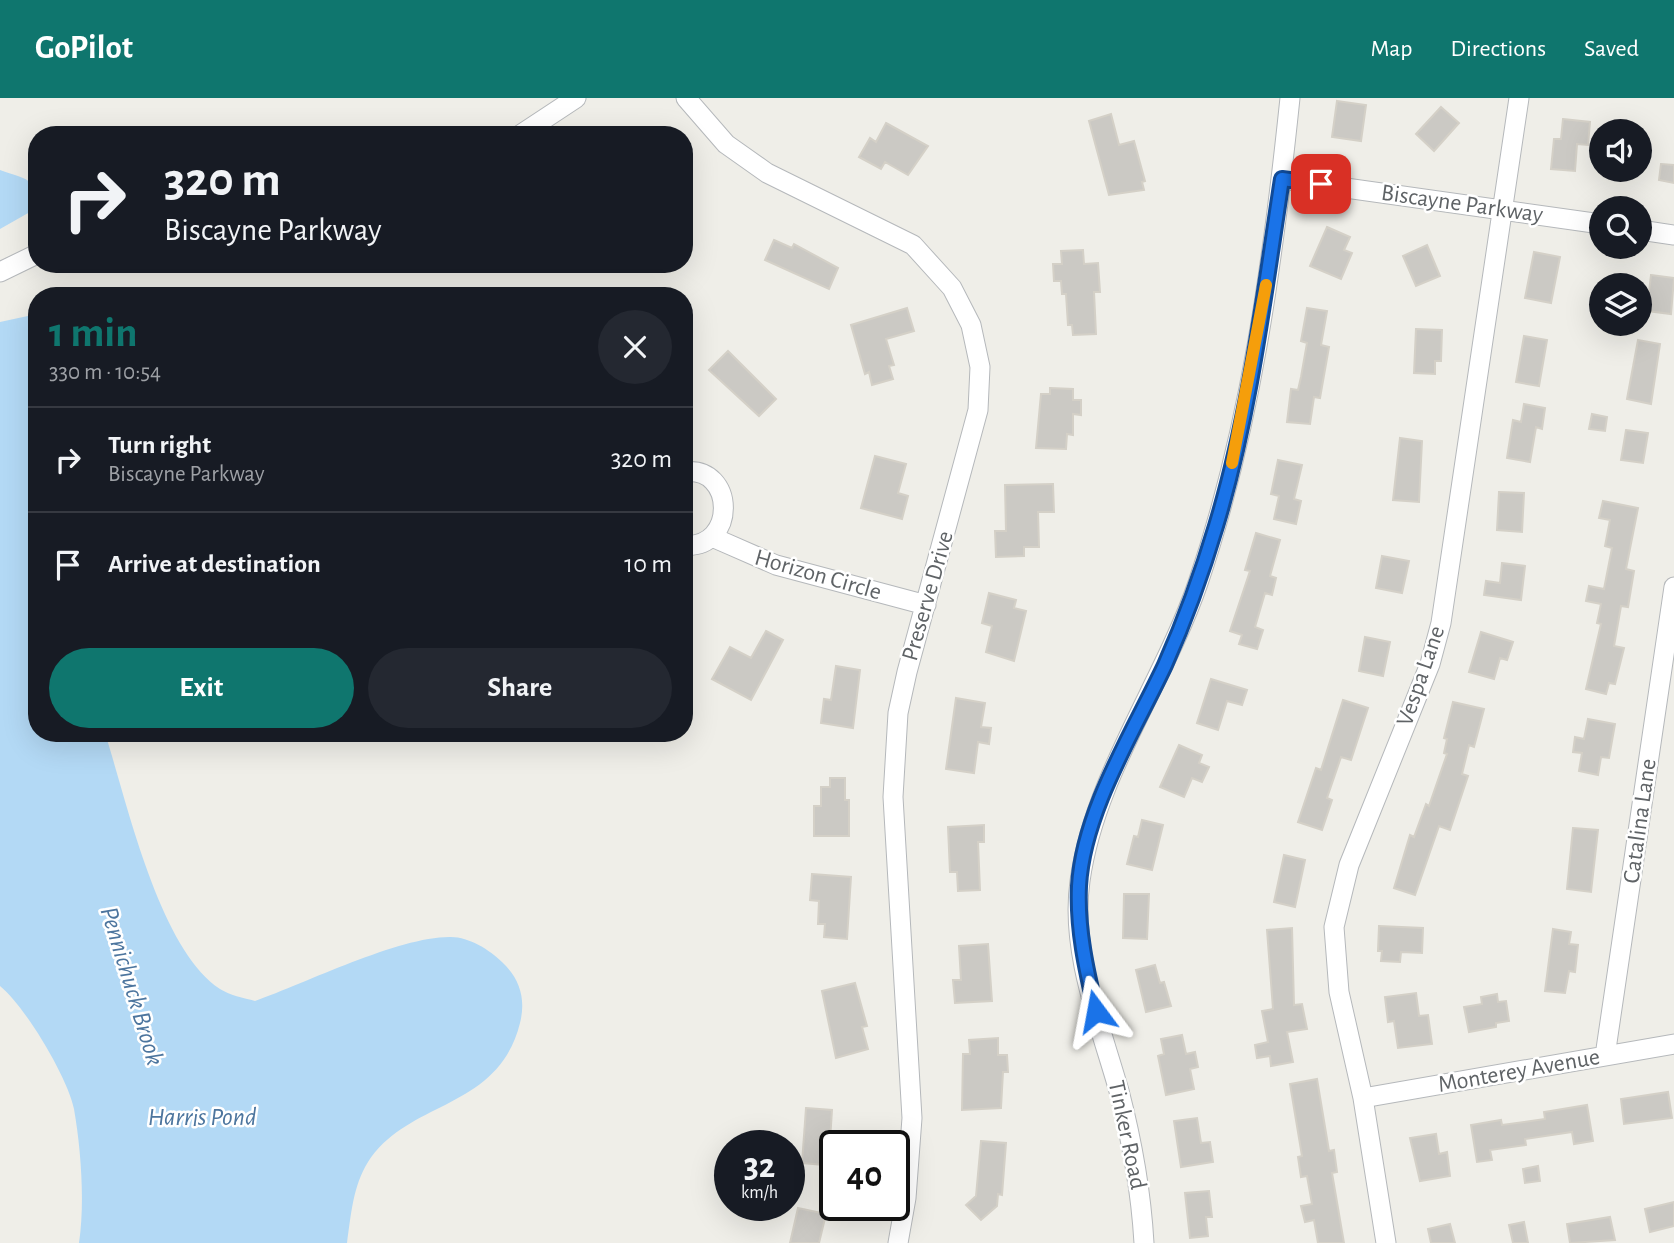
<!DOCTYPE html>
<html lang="en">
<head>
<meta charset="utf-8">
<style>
	body { margin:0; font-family:"Alegreya Sans",sans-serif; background:#242831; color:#f1f3f6; height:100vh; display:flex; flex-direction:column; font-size:26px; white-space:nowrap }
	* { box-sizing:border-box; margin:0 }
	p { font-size:23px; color:#9ea1a6 }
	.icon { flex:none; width:38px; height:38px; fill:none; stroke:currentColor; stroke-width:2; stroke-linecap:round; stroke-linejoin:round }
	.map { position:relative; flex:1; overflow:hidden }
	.side { position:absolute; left:28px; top:189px; width:665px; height:455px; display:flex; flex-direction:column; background:#171b24; border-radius:28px; box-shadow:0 7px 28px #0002 }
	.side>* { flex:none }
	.banner { position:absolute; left:28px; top:28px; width:665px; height:147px; border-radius:28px; box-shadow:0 7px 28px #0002; background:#171b24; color:#f1f3f6; overflow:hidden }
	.buttons { position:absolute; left:1589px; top:21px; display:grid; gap:14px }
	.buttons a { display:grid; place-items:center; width:63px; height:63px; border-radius:50%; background:#171b24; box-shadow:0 7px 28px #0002; font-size:35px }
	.speed { position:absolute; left:714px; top:1032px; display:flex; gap:14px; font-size:35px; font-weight:700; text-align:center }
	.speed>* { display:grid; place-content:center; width:91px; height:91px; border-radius:50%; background:#171b24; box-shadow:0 7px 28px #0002; line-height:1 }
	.speed small { font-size:18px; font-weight:400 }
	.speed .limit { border:4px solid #111; border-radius:10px; background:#fff; color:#111 }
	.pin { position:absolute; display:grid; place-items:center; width:60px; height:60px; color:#fff; margin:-30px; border-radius:14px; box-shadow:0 4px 10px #0006 }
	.me { position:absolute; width:77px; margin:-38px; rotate:347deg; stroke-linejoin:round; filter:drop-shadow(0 0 5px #0008) }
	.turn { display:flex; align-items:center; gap:24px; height:147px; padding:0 21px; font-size:32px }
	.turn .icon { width:91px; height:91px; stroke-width:2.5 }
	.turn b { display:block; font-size:49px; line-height:60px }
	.round { display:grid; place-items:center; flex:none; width:74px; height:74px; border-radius:37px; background:#242831 }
	.head { display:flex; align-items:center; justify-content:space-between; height:119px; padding:0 21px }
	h1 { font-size:42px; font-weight:600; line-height:52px; color:#0f766e }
	.primary-button { display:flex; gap:14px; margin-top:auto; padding:14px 21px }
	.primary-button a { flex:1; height:80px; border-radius:42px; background:#0f766e; color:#fff; font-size:28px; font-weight:600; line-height:80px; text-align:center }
	.primary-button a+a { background:#242831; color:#f1f3f6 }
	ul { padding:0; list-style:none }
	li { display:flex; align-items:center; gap:21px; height:105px; padding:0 21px; border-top:2px solid #363941 }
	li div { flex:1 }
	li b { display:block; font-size:26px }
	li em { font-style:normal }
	header { display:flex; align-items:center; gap:42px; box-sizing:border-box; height:98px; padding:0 35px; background:#0f766e; color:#fff }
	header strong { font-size:33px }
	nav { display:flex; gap:38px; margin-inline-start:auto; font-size:24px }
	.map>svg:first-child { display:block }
	.water { fill:#b3d9f5 }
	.building { fill:#cbc9c4; stroke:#d4d0c7; stroke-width:2 }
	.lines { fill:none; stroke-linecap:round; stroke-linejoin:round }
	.minor-casing { stroke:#b5b8bb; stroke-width:21 }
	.minor { stroke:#fff; stroke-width:19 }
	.route-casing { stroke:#114b97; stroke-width:18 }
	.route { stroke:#1a73e8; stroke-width:12 }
	.slow { stroke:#f59e0b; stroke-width:12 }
	.labels { text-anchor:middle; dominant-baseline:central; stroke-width:5; stroke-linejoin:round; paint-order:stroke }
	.street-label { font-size:24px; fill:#5f6366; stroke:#fff }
	.water-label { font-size:26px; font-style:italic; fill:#4c759e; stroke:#fff }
</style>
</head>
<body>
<header>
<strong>GoPilot</strong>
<nav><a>Map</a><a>Directions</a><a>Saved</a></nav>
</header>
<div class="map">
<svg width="1674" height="1145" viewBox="0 0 1674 1145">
	<rect width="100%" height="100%" fill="#efeee8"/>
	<!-- water -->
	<path class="water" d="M0 72C27 82 37 79 37 110L0 131Z
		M37 216V635H105C127 704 159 851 220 891 229 897 244 900 255 903 306 885 400 838 451 839 469 839 490 852 502 864 520 881 526 901 520 925 498 1013 409 1001 368 1064 353 1088 351 1117 347 1145H79C85 1105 81 1051 74 1011 68 980 25 908 0 888V224Z"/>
	<!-- building -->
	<path class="building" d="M1337 3 1366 7 1361 43 1332 39Z
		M1441 9 1459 25 1434 53 1416 36Z
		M1111 16 1119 47 1134 43 1145 83 1142 84 1144 92 1109 97 1089 23Z
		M1563 21 1590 24 1588 47 1577 46 1575 73 1551 71 1554 41H1561Z
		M886 25 928 48 908 77 885 64 881 71 859 59 870 40 876 44Z
		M1661 66 1674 67V85L1659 82Z
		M1327 129 1350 139 1344 152 1352 155 1341 181 1310 168Z
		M774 142 792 150 794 146 838 170 829 191 765 162Z
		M1427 147 1440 178 1416 188 1403 158Z
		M1083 152 1084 166 1098 165 1100 194H1094L1096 236 1073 237 1072 227H1068L1066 196H1062L1061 183H1054L1053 166H1062L1061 153Z
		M1534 154 1560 159 1551 205 1525 200Z
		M1651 177 1674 180 1671 216 1640 212V193L1649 194Z
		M907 210 914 233 886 241 894 267 889 268 893 281 872 287 869 274 865 276 851 227Z
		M1307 210 1327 213 1321 247 1329 249 1320 300 1314 299 1310 326 1287 324 1291 291 1298 292 1301 279 1307 245 1301 243Z
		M1416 231 1442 232 1441 263H1435V276L1414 275Z
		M1524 238 1547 242 1539 288 1516 284Z
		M1638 242 1660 246 1651 306 1627 301Z
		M728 253 776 301 759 318 709 272Z
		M1050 290 1073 291V302H1081V317L1073 316V337L1067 336 1066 351 1036 350 1041 296H1050Z
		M1524 306 1545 310 1542 331 1536 329 1530 364 1507 360 1513 322 1521 324Z
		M1592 316 1607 319 1605 333 1589 331Z
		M1626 332 1648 335 1643 365 1621 362Z
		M1400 340 1422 343 1419 404 1393 402Z
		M875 358 906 366 898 395 908 398 902 421 861 410Z
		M1278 362 1302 367 1294 401 1301 403 1296 426 1274 421 1279 398 1271 396Z
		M1053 386 1054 414H1038L1039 449H1024V458L996 459 995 433H1006L1005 387Z
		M1499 394 1524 395 1522 434 1497 432Z
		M1603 403 1638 410 1626 471 1634 473 1628 509 1621 508 1614 548 1624 550 1615 586 1609 585 1606 596 1586 591 1601 526 1597 525 1601 506 1586 503 1589 488 1604 491 1612 450 1605 448 1610 422 1599 420Z
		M1256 435 1280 442 1270 478 1276 480 1272 497 1265 495 1255 529 1263 532 1257 551 1239 546 1242 537 1230 533 1250 473 1245 472Z
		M1382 458 1409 463 1402 495 1376 490Z
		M1502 465 1525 468 1521 502 1484 497 1486 483 1500 485Z
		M989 495 1016 502 1014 510 1026 513 1014 563 986 554 992 528 982 525Z
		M766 533 783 542 751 602 712 581 730 549 751 560Z
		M1481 534 1513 544 1507 562 1500 560 1494 581 1469 574Z
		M1365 539 1390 544 1383 578 1359 573Z
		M836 568 860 572 853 630 821 625 824 601 831 602Z
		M1211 581 1247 592 1242 607 1227 603 1218 632 1197 625Z
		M956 600 985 605 981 629 991 630 989 646 978 644 974 675 946 671Z
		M1343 602 1368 610 1351 662 1341 659 1327 700 1332 702 1322 732 1298 724 1316 670 1321 672Z
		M1453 604 1484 611 1474 649 1469 647 1462 676 1468 678 1450 732 1439 728 1415 797 1394 790 1410 737 1414 739 1426 706 1429 708 1447 656 1444 655 1447 641 1444 640Z
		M1588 621 1615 626 1609 660 1601 659 1598 677 1579 673 1582 655 1573 654 1575 639 1584 641Z
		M1179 647 1202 657 1199 665 1209 669 1202 684 1192 680 1184 699 1160 689Z
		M830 680H845V702H849V738H814V708H821V689H830Z
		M1142 722 1163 727 1152 772 1127 766 1134 738 1138 739Z
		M984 727V744H978L980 792 958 793 957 774H950L948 729Z
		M1573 730 1598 732 1591 794 1567 791Z
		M1284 757 1305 762 1295 809 1274 804Z
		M812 776 851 779 847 841 824 839 825 826H818L819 803 810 802Z
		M1124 796H1149L1147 841 1123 840Z
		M1379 828 1423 830 1422 855 1401 854 1400 864 1381 863 1382 853H1378Z
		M1292 830 1294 907 1302 906 1307 931 1287 934 1293 964 1271 968 1270 958 1257 960 1255 947 1268 944 1262 913 1273 911 1267 832Z
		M1553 831 1571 834 1569 846 1578 847 1575 874 1569 873 1565 895 1545 893Z
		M988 846 992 903 955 905 953 882H961L959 848Z
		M1155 867 1160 885 1164 884 1171 908 1146 914 1136 872Z
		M855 885 867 928 862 929 868 951 836 960 822 893Z
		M1416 895 1419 918 1428 917 1432 946 1398 950 1394 923 1388 924 1385 899Z
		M1497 896 1498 904 1506 903 1509 923 1496 925V929L1469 934 1464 909 1482 906 1481 899Z
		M1182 937 1186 956 1195 954 1198 969 1190 971 1194 991 1166 997 1158 958 1164 956 1161 941Z
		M998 940V957H1007L1008 974H1003L1001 1010 962 1012 963 956H970L969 942Z
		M1317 981 1329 1053 1334 1052 1337 1074 1332 1075 1344 1145H1318L1314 1122 1305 1124 1301 1108 1312 1106 1307 1078 1301 1079 1298 1059 1302 1058 1290 986Z
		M1668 994 1672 1020 1624 1026 1621 1001Z
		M1587 1007 1593 1043 1574 1046 1572 1034 1525 1041 1526 1047 1490 1052 1492 1062 1477 1064 1471 1027 1501 1022 1502 1027 1545 1021 1544 1014Z
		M806 1010 832 1012 830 1043H835V1068L802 1065Z
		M1197 1020 1201 1045 1210 1044 1213 1064 1181 1069 1174 1023Z
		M1436 1036 1439 1056 1447 1054 1450 1078 1420 1083 1410 1040Z
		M981 1043 1006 1045 1002 1097 998 1096 997 1108 981 1122 966 1107 976 1098Z
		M1538 1068 1540 1083 1525 1085 1523 1071Z
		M1209 1093 1212 1119H1206L1208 1138 1190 1140 1185 1095Z
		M1674 1104V1128L1650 1134 1645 1111Z
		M798 1110 826 1116 819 1145H790Z
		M1610 1119 1615 1142 1570 1145 1567 1126Z
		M1524 1124 1528 1145H1513L1509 1127Z
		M1450 1126 1455 1145H1431L1428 1131Z"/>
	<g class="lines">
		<defs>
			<path id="minor" d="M686 0 726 46 767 75 913 147 952 190 971 227 980 269 978 312 907 574 898 615 893 699 912 1020 906 1100 898 1145
				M520 37 576 0
				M1282 81 1601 126
				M1640 132 1674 137
				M0 174 37 156
				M684 374C736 367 737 452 684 447
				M712 439 776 467 926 507
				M1605 958 1674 489
				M1363 1000 1674 946
				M1144 1145C1141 1093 1132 1043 1119 993 1100 926 1070 853 1080 783 1094 679 1164 584 1198 485 1251 329 1273 163 1290 0
				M1386 1145 1363 1000 1339 894 1334 829 1349 767 1430 566 1441 525 1519 0"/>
		</defs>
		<!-- minor casing -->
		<use href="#minor" class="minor-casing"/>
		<!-- minor -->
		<use href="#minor" class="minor"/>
	</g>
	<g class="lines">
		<defs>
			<path id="route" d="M1096 913C1086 871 1077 830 1079 788 1083 714 1134 633 1165 567 1185 522 1202 475 1216 428 1250 316 1264 197 1282 81L1321 86"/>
		</defs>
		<!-- route casing -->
		<use href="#route" class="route-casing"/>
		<!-- route -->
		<use href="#route" class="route"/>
		<!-- slow -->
		<path class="slow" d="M1232 365 1266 187"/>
	</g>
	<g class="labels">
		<!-- street labels -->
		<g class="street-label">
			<text transform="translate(1462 106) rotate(8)">Biscayne Parkway</text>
			<text transform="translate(818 477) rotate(16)">Horizon Circle</text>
			<text transform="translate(928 498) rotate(-74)">Preserve Drive</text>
			<text transform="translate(1421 578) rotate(-71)">Vespa Lane</text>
			<text transform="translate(1640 723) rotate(-82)">Catalina Lane</text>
			<text transform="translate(1519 973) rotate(-10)">Monterey Avenue</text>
			<text transform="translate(1127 1037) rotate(78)">Tinker Road</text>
		</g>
		<!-- water labels -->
		<g class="water-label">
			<text transform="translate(132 888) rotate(73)">Pennichuck Brook</text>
			<text x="202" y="1019">Harris Pond</text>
		</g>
	</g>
</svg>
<div class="buttons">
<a><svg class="icon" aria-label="sound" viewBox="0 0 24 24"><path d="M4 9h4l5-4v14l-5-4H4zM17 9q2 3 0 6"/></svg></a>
<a><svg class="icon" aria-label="search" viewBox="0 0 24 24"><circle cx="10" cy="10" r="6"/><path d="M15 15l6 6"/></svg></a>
<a><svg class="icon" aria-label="layers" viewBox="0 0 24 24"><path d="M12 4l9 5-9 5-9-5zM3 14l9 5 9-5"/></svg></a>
</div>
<div class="speed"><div>32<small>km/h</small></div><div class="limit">40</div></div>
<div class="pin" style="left:1321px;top:86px;background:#d93025"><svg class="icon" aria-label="arrive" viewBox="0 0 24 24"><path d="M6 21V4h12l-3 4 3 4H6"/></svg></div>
<svg class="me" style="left:1096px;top:913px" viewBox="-20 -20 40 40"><path d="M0-17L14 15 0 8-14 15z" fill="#1a73e8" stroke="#fff" stroke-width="4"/></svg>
<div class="banner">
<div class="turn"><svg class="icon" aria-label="right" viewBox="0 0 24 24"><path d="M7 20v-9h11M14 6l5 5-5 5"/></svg><div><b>320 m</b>Biscayne Parkway</div></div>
</div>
<section class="side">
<div class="head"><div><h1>1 min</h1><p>330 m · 10:54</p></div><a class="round"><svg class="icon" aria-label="close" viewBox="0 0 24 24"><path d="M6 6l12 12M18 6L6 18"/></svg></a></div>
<ul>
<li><svg class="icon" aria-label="right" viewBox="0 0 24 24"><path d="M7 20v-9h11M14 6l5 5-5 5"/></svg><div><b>Turn right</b><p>Biscayne Parkway</p></div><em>320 m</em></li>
<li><svg class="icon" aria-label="arrive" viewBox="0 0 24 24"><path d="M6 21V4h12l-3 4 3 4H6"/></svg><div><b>Arrive at destination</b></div><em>10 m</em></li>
</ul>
<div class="primary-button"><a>Exit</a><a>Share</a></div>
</section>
</div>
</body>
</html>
